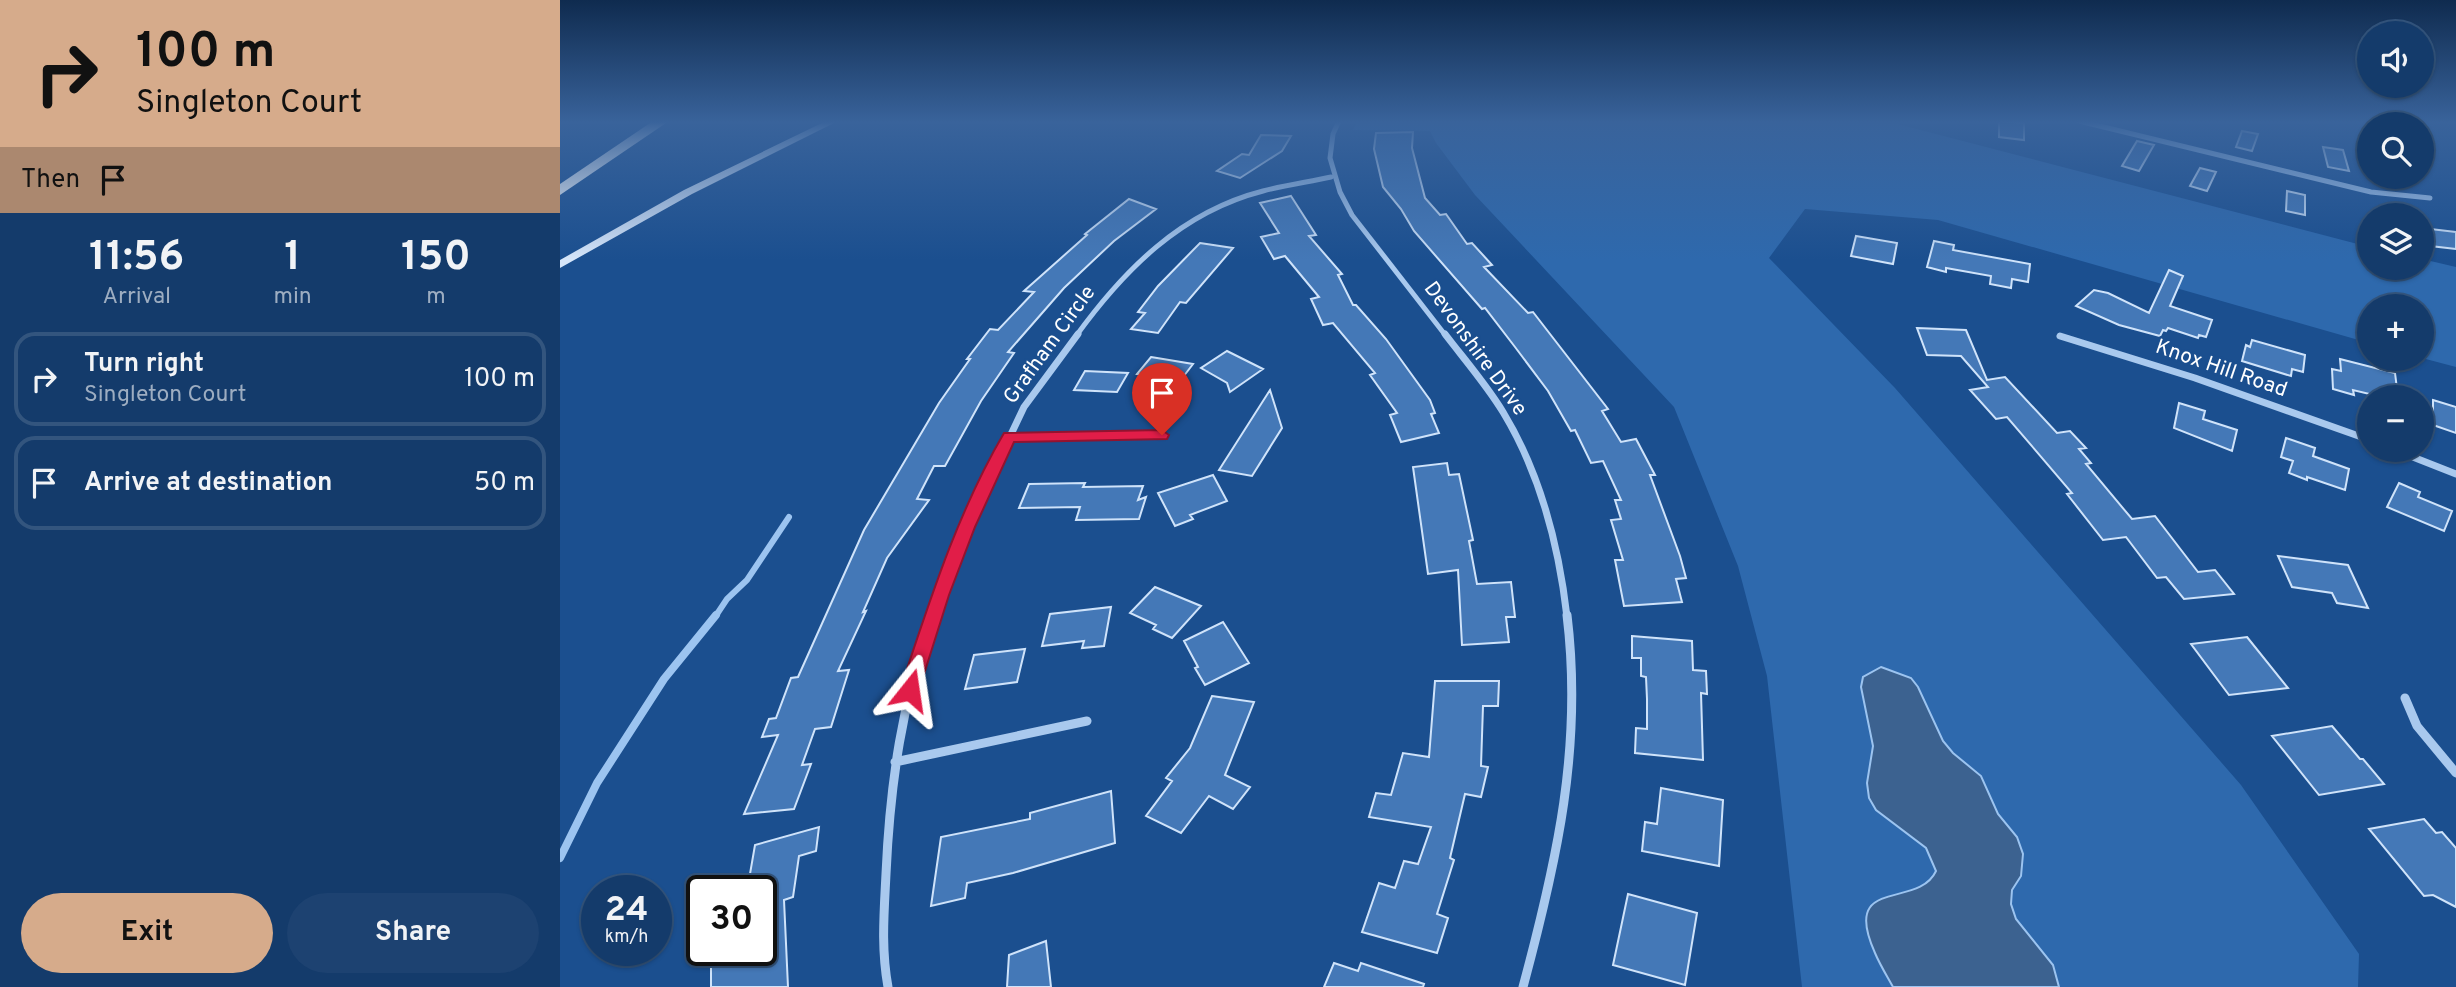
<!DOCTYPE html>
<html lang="en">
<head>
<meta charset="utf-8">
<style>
	body { margin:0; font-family:Overpass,sans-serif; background:#1d4271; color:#f1f3f6; height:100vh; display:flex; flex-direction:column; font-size:26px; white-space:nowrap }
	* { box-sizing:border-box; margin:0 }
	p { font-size:23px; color:#9dadc1 }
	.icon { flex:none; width:38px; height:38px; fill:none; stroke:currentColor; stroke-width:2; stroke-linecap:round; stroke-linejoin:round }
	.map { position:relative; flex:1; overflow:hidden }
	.sheet { display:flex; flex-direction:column; background:#143b6b; width:560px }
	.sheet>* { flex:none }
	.hud { background:#d6ab8b; color:#111; overflow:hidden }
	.tools { position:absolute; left:1797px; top:21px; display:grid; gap:14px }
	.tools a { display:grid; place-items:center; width:77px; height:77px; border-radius:50%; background:#143b6b; box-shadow:0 2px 5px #0004,0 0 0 2px #33557e; font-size:35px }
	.speed { position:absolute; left:21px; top:875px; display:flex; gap:14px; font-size:35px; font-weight:700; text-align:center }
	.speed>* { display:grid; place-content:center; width:91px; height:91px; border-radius:50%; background:#143b6b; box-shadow:0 2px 5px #0004,0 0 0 2px #33557e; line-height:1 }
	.speed small { font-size:18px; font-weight:400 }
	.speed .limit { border:4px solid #111; border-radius:10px; background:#fff; color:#111 }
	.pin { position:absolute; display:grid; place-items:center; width:60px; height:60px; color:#fff; margin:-72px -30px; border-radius:50% 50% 50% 0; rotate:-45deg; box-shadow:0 0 7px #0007 }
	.pin .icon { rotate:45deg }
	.me { position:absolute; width:77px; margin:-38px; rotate:15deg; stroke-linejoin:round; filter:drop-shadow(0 0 5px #0008) }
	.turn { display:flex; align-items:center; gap:24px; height:147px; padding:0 21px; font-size:32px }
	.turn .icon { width:91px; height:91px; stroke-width:2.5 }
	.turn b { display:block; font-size:49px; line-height:60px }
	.then { display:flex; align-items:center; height:66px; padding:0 21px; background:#0003; gap:14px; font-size:26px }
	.eta { display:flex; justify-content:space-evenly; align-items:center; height:119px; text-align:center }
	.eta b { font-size:42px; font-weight:700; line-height:49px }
	.button { display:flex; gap:14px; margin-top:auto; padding:14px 21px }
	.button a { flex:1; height:80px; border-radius:42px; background:#d6ab8b; color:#111; font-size:28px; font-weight:700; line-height:80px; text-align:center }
	.button a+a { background:#1d4271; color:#f1f3f6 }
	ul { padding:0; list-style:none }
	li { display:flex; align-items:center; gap:21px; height:94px; margin:0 14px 10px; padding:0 7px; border:4px solid #33557e; border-radius:21px }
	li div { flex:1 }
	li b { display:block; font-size:26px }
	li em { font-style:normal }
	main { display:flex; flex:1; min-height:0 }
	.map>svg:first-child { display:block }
	.green { fill:#2e69ad }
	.water { fill:#3c6290; stroke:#9cc4f0; stroke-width:2 }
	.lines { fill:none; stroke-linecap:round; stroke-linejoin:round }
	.stream-far1 { stroke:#9cc4f0; stroke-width:6 }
	.stream { stroke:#9cc4f0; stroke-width:8 }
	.building { fill:#4478b7; stroke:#cfe3fa; stroke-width:2 }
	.street-far2 { stroke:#a9c9ee; stroke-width:5 }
	.street-far1 { stroke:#a9c9ee; stroke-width:7 }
	.street { stroke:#a9c9ee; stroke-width:9 }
	.secondary { fill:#d6e6fa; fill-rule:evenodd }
	.highway { fill:#fff; fill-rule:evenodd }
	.route { fill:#e11d48; stroke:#92132f; stroke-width:2 }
	.labels { text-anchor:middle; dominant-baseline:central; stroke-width:5; stroke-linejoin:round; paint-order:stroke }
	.street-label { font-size:21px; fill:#fff; stroke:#1b4f8f }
</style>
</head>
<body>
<main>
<section class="sheet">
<div class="hud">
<div class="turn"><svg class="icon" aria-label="right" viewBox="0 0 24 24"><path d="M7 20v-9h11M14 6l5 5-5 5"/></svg><div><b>100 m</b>Singleton Court</div></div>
<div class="then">Then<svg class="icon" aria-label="arrive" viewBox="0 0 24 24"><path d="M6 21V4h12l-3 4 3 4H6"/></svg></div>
</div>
<div class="eta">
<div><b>11:56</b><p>Arrival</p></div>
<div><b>1</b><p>min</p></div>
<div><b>150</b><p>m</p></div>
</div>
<ul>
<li><svg class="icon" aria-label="right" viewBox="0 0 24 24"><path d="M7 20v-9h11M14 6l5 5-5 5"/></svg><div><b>Turn right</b><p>Singleton Court</p></div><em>100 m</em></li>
<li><svg class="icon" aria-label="arrive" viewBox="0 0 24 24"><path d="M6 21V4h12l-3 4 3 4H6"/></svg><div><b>Arrive at destination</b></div><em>50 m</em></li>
</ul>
<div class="button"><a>Exit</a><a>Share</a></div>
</section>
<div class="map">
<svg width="1896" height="987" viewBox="0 0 1896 987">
	<rect width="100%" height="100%" fill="#1b4f8f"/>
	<!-- green -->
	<path class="green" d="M797 121H1326L1809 247 1810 268H1862V259L1896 267V367L1862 358V306H1810L1809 343 1378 220 1245 209 1209 258 1335 388 1681 785 1799 954 1798 987H1242L1207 676 1178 566 1114 407 915 195 876 143 870 131 793 130Z"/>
	<!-- water -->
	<path class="water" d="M1321 667 1351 678 1358 687 1383 741 1393 753 1421 776 1438 814 1457 837 1463 854 1461 876 1452 890 1451 904 1456 919 1493 965 1499 987H1333C1327 976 1320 965 1315 953 1280 875 1358 910 1376 871L1366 848 1316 810 1309 798 1307 783 1313 746 1301 687 1303 677Z"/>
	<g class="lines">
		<!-- stream-far1 -->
		<path class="stream-far1" d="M155 617 167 599 187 580 229 517"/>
		<!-- stream -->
		<path class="stream" d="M0 858 37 783 104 679 156 615"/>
	</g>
	<!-- building -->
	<path class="building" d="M1439 121 1464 123V140L1439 137Z
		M1682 131 1698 134 1692 151 1676 147Z
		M853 132 852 148 865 198 880 215 886 214 907 244 912 243 932 265 924 267 968 313 973 312 1048 409 1042 411 1061 442 1076 439 1095 475H1090L1120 556 1126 578 1116 579 1122 602 1064 606 1055 560H1063L1051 520 1061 519 1055 500H1061L1043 461 1031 463 1015 430 1011 431 988 391 955 347 925 308 922 309 854 231 841 209 823 187 814 149 816 133Z
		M701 135 731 136 722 151 680 178 657 171 682 154 689 155Z
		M1577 141 1594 145 1579 171 1562 166Z
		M1763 147 1783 150 1789 171 1768 167Z
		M1640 168 1656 172 1647 191 1630 186Z
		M1727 191 1745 195V215L1726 211Z
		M731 196 756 235 749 236 782 274 778 275 793 305H796L826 339 870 400 875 413 871 414 879 433 841 442 830 415 837 413 810 375 815 373 773 323 763 325 751 299 759 297 725 256 714 259 701 237 719 233 700 203Z
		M569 199 596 209 554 241 504 288 448 352 454 353 421 401 385 466H374L357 499 369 500 327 558 303 612 306 611 278 671 289 670 271 727 255 729 242 765 251 764 234 809 184 814 218 735 202 737 209 719 216 718 231 678 238 677 304 530 379 403 410 359H407L430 329 438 330 474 292 464 291 527 235 525 234Z
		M1862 228 1896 232V249L1862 245Z
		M1296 236 1337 243 1333 264 1291 256Z
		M1374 241 1394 245 1393 250 1470 264 1468 282 1452 279 1451 288 1430 284 1431 276 1386 268V272L1367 267Z
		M640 243 673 248 626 303 620 302 598 333 571 329 585 313 578 312 598 286Z
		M1609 270 1623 276 1610 306 1652 320 1646 337 1639 335 1638 338 1608 328 1606 331 1603 330 1600 336 1559 325 1516 306 1534 290 1548 293 1589 313Z
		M1357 328 1406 330 1427 380 1445 377 1497 433 1510 431 1526 448 1519 449 1531 463 1526 464 1572 519 1595 516 1638 572 1655 570 1674 594 1624 599 1606 577 1597 578 1566 537 1543 540 1507 494 1512 493 1447 417 1436 419 1410 390 1428 387 1401 356 1367 355Z
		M1692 340 1745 355 1743 372 1732 369 1731 376 1682 361 1686 345 1690 347Z
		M667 351 703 369 670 392 667 383 641 368Z
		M591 357 633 364 620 381 577 374Z
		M1780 359 1835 373 1838 397H1822L1793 390 1794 395 1773 389 1772 369 1781 371Z
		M525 371 568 373 557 392 514 390Z
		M710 390 722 428 692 476 659 470Z
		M1873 400 1896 407V433L1873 425Z
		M1619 403 1645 411 1643 419 1677 430 1672 451 1614 428Z
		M1726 438 1755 448 1753 456 1789 469 1785 490 1747 477V480L1729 473 1733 461 1721 457Z
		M887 463 889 475 899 474 913 540 909 541 917 584 951 582 955 617H946L949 642 902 645 898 570 868 574 853 467Z
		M653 475 667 501 630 515 633 519 615 526 598 493Z
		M525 483 523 487 583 486 578 500 586 497 579 519 516 520 520 507 459 508 469 484Z
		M1839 483 1860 492 1858 497 1892 511 1884 531 1827 507Z
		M1718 556 1788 565 1808 608 1777 603 1772 593 1732 587Z
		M595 587 641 606 612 638 593 629 596 625 570 613Z
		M551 607 544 646 522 648 524 641 482 646 490 614Z
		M663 622 689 663 645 685 635 668 638 667 624 641Z
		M1072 636 1132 641 1133 670 1146 671 1147 694 1141 693 1143 760 1075 753 1076 728 1087 729V699L1086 677 1081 676V658H1072Z
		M1687 637 1728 688 1669 695 1631 644Z
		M465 649 457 682 405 689 414 655Z
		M875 681H939L938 706H923L921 766 928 767 921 797 905 794 890 858 894 860 877 914 888 918 877 953 802 932 819 883 835 888 844 861 858 864 871 827 809 817 816 793 831 795 843 753 869 757Z
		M652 696 694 702 665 775 690 787 673 809 649 796 621 833 586 816 612 781 606 778 630 748Z
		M1772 726 1800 759H1803L1824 784 1759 795 1712 736Z
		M1101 788 1163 800 1159 866 1082 851 1085 822 1097 824Z
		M551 791 555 843 453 873 407 883 405 898 371 906 381 837 470 819V813Z
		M1864 819 1876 833 1882 832 1896 848V907L1873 895 1864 896 1809 829Z
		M259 827 256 851 239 856 233 897 224 900 228 987H151V959L171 950H201V891H187L195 845Z
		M1068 894 1137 913 1125 985 1053 965Z
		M486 941 491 987H447L449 955Z
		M774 963 798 971 801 963 864 984 863 987H764Z"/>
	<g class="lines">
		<!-- street-far2 -->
		<path class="street-far2" d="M779 121 773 134 770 158 780 192 792 215 886 336
			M1519 121 1811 192 1870 198
			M516 336C564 270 621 212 703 191 725 185 748 182 771 177"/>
		<!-- street-far1 -->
		<path class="street-far1" d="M885 334C904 359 926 384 943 412 980 473 999 547 1007 617
			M1500 336 1635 378 1810 440
			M449 437 602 435
			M1835 450 1896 474
			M372 617 407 527 464 407 518 334"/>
		<!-- street -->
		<path class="street" d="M1845 698 1857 726 1896 773
			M335 762 527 721
			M328 987C321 948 324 914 326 874 330 785 342 699 373 615
			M963 987C997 861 1023 746 1007 615"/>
		<!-- secondary -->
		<path class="secondary" d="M266 121H278L132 194 0 268V260L124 190Z"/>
		<!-- highway -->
		<path class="highway" d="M93 121H109L0 195V184Z"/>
	</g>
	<!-- sky -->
	<linearGradient id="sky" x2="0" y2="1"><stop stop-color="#0f2b4f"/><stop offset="0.47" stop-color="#39639b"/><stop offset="1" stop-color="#39639b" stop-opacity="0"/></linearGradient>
	<rect width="1896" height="260" fill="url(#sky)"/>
	<!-- route -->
	<path class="route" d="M602 430 609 435 607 439 454 442 415 527 389 595 359 690 357 696 350 698 343 696 340 690C369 603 397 513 444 433Z"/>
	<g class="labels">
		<!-- street labels -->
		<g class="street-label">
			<text transform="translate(490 345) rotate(-54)">Grafham Circle</text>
			<text transform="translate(915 349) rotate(54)">Devonshire Drive</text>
			<text transform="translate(1661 369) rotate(19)">Knox Hill Road</text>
		</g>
	</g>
</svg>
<div class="tools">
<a><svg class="icon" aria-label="sound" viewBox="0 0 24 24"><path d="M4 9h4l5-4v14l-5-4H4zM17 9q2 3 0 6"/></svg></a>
<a><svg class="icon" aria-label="search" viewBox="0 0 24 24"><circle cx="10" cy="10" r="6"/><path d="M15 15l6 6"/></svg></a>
<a><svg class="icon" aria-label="layers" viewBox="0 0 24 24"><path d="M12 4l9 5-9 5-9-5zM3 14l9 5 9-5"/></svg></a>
<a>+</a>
<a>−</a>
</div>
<div class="speed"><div>24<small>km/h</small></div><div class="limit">30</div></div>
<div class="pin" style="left:602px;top:435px;background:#d93025"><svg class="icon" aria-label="arrive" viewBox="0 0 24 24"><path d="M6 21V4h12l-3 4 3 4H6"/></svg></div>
<svg class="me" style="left:350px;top:690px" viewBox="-20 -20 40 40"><path d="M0-17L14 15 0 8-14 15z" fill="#e11d48" stroke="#fff" stroke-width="4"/></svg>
</div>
</main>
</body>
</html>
